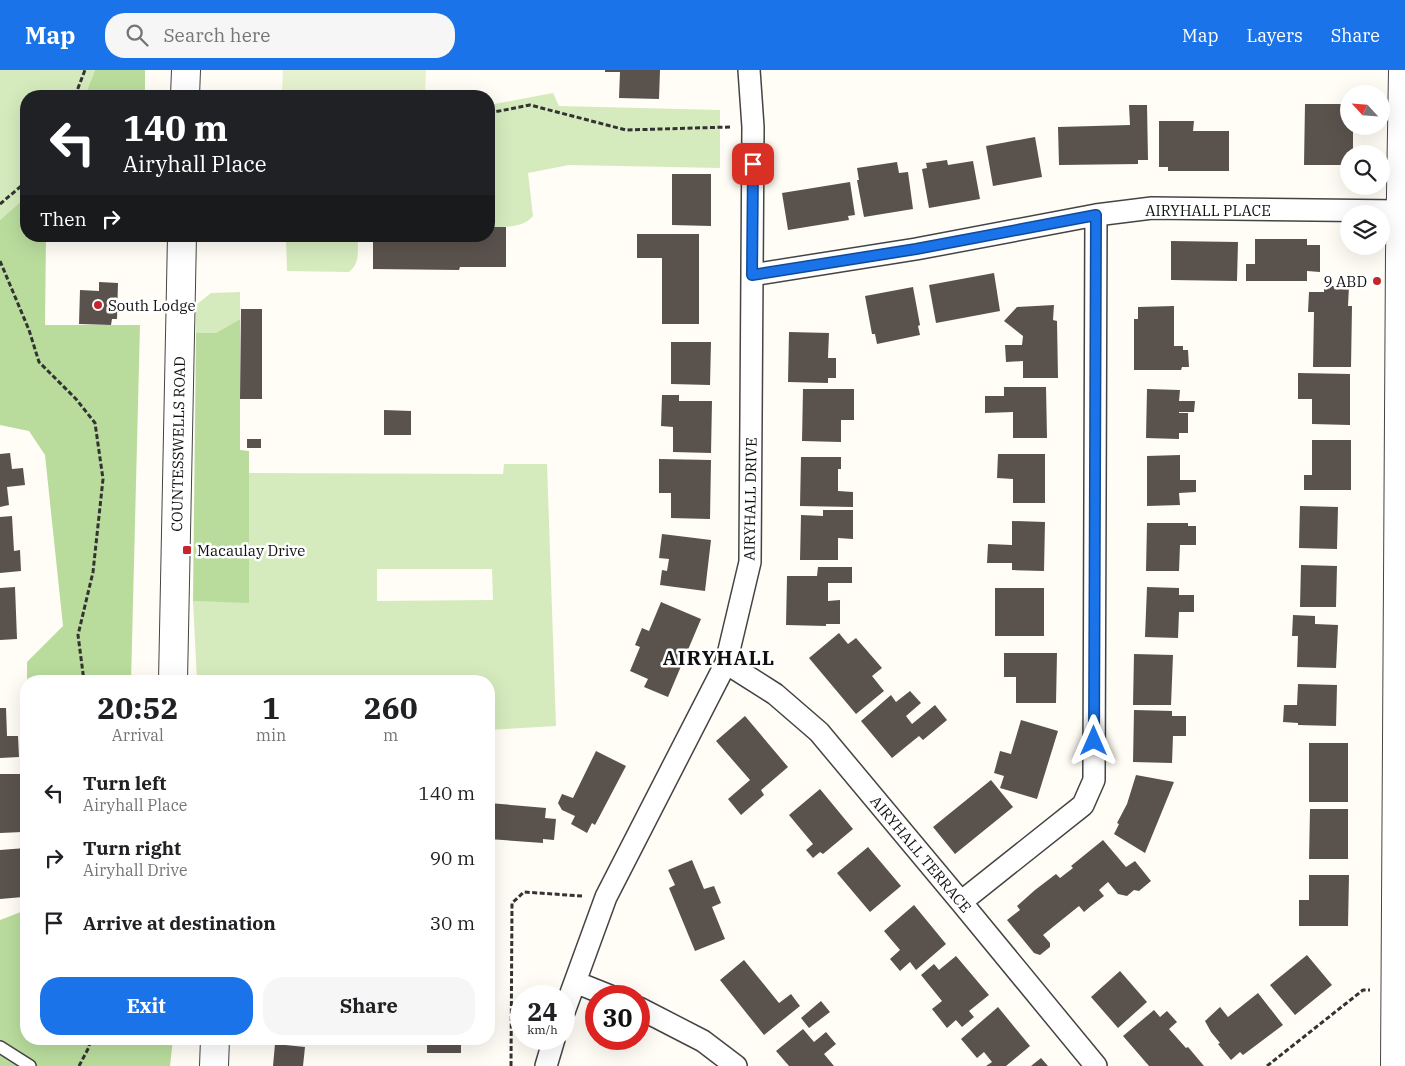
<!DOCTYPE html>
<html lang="en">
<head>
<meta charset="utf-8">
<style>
	body { margin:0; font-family:"IBM Plex Serif",serif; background:#f6f6f6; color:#202124; height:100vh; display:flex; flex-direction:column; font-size:19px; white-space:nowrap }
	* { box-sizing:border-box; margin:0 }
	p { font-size:16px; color:#757577 }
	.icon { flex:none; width:28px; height:28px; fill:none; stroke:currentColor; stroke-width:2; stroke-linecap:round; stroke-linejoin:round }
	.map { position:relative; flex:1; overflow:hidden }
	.details { position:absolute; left:20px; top:605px; width:475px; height:370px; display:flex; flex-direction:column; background:#fff; border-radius:20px; box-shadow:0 5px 20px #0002 }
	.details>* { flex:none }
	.hud { position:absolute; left:20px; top:20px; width:475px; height:152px; border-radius:20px; box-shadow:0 5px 20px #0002; background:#202124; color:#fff; overflow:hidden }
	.needle { width:32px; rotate:296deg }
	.fabs { position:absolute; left:1340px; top:15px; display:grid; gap:10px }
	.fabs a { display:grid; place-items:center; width:50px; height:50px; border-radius:50%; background:#fff; box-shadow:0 5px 20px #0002; font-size:25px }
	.speed { position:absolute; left:510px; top:915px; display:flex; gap:10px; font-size:25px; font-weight:700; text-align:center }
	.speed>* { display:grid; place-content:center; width:65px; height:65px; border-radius:50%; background:#fff; box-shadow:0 5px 20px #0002; line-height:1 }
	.speed small { font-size:12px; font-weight:400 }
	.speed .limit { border:8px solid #d22; background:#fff; color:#111 }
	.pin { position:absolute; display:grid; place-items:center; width:42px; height:42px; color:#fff; margin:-21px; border-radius:10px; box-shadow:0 2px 8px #0006 }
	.me { position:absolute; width:55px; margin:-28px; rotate:0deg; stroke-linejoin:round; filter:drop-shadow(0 0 4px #0008) }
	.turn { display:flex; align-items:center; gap:18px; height:105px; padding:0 20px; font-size:22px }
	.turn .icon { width:65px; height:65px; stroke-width:2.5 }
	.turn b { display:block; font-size:35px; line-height:42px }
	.then { display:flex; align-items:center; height:48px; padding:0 20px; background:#0003; gap:10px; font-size:19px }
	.eta { display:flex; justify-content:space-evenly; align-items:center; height:85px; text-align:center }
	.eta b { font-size:30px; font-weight:800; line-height:35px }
	.cta { display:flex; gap:10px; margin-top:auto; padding:10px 20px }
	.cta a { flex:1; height:58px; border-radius:20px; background:#1a73e8; color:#fff; font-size:20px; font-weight:800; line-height:58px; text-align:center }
	.cta a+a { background:#f6f6f6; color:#202124 }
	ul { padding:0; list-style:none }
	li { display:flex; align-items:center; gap:15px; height:65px; padding:0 20px }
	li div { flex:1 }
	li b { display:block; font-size:19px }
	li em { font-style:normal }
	header { display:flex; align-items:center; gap:30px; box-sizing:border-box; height:70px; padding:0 25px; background:#1a73e8; color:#fff }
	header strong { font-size:24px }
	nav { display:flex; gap:28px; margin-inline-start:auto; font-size:18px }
	.search { width:350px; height:45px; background:#f6f6f6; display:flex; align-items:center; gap:12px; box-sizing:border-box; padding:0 18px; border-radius:20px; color:#757577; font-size:19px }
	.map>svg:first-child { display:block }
	.green { fill:#d5ebbd; fill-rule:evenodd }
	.forest { fill:#b9dc9c }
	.pitch { fill:#e6f2cf }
	.building { fill:#5a524d }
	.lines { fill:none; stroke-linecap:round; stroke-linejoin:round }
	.service-casing { stroke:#444; stroke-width:14 }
	.minor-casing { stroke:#444; stroke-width:24 }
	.tertiary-casing { stroke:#444; stroke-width:30 }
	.path { stroke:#333; stroke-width:3; stroke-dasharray:5 2.5; stroke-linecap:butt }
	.service { stroke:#fff; stroke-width:11 }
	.minor { stroke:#fff; stroke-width:21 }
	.tertiary { stroke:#fff; stroke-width:28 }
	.route-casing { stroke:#114b97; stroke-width:12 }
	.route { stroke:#1a73e8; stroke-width:9 }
	.poi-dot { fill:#c4262e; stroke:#fff; stroke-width:2 }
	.labels { text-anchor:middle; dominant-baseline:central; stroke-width:5; stroke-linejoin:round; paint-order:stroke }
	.street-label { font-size:15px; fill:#111; stroke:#fff }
	.poi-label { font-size:15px; fill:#111; stroke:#fff; text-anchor:start }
	.district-label { font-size:20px; font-weight:bold; letter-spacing:1px; fill:#111; stroke:#fff }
</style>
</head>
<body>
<header>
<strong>Map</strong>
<div class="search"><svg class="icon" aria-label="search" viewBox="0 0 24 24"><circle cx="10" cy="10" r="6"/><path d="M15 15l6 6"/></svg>Search here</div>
<nav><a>Map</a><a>Layers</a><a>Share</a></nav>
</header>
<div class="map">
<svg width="1405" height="996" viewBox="0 0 1405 996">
	<rect width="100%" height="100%" fill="#fffdf5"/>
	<!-- green -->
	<path class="green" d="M0 0H95L85 26H26V127L0 150Z
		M553 23 559 36 720 40V98L569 95 528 103 533 146C524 158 503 157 489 157V35Z
		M241 166H358C357 179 361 193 349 202L287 201 286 168H241Z
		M240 222V249L216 263H196V235L211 223Z
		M504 394H547L556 656 489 660V611H197L193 531 249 532V403L503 404ZM377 499H492L493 530 377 531Z"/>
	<!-- forest -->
	<path class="forest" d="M95 0H145V26H85Z
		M26 127V166H46L45 255H140L131 611H27V592L63 556 45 385 29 361 0 355V150Z
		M240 249V380L249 381V533L193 531 196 263H216Z
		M26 840V969H173L170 996H0V850Z"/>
	<!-- pitch -->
	<path class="pitch" d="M283 0H426L425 26 282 21Z"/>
	<!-- building -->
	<path class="building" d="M605 0H660L659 29 619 28 620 2H605Z
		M1305 34H1349V56H1353V84H1349V95H1304Z
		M1129 35H1147L1148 90H1138V94L1059 95 1058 57 1130 55Z
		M1159 51H1194L1193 61H1229V101H1168V97H1159Z
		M1035 67 1042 107 993 116 986 76Z
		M947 90 948 95 973 91 980 129 929 138 922 99 927 98 926 93Z
		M897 92 899 103 908 102 913 139 864 147 857 110H859L857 98Z
		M672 104H711V156L672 155Z
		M850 112 855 145 848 146 849 150 788 160 782 123Z
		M489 157H506V197H460L459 200 373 199V166H489Z
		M637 164H699V254H662V188H637Z
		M1255 169H1307V175H1320V202L1307 201V211H1246V194H1255Z
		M1171 171 1238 172 1237 211 1171 210Z
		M994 203 1000 241 936 253 929 215Z
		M99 212 118 213 117 249H112L111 255 79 254 80 220 99 221Z
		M1324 216H1349L1348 236H1352L1351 297H1313L1314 242H1308L1309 222H1324Z
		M913 217 920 255 918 256 920 265 877 274 875 264H872L865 226Z
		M1054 235 1053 250 1057 251 1058 308H1023V291L1006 292 1005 275H1022L1023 266 1004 251 1017 237Z
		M1174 236V276H1183V280H1188L1189 297H1182L1181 300H1134V249H1138V237Z
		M241 239H262V329H240Z
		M789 262 829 263 828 288H836V308H828V313L788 312Z
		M671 272H711L710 315 671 314Z
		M1298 303 1350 304V355L1312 354V329H1298Z
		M1004 317H1046L1047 368H1013V342L985 343V326H1004Z
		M803 319H854V350H841V372L802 371Z
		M1147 319 1180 320 1179 331H1195L1194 342H1179V343H1188V363H1179V369L1146 368Z
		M662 325H679V331H712L711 383 673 382V357L661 356Z
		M384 340 411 341V365H384Z
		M247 369H261V378H247Z
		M1312 370H1351V420H1304V405H1312Z
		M10 383 12 399 23 398 25 415 7 417 9 435 0 437V384Z
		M998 384H1045V433H1013V409L997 408Z
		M1180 385V410H1196V422L1179 423 1180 435 1147 436V386Z
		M801 387H841V399H838V421L853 422V437L800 436Z
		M659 389 711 390 710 449 671 448V423H659Z
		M1300 436 1338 437 1337 479 1299 478Z
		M823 440H853V469L838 468V490H800L801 445 823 446Z
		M12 446 14 481 20 480 21 501 0 503V447Z
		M1012 451 1045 452 1044 501 1012 500V493H987L988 474 1012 475Z
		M1147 453H1188V456H1196V475H1180L1179 501H1146Z
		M662 464 711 470 705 521 660 515 662 500 667 501 669 489 659 488Z
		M1301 495 1337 496 1336 537H1300Z
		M818 497H852V513H828V531L840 530V554H826V556L786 555 787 506H817Z
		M15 517 17 569 0 570V518Z
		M1147 517 1179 518V525H1194V542H1179L1178 568 1145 567Z
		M995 518H1044V566H995Z
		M661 532 701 549 668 627 644 617 648 609 630 601 640 577 635 575 642 558 649 561Z
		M1293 545 1315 546V554L1338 555 1336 598 1297 597 1298 566H1292Z
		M839 563 848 574 856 568 882 598 872 606 884 621 856 644 809 588Z
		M1004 583H1057L1056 633H1016V607H1004Z
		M1134 584 1173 585 1171 635H1133Z
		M1298 614 1337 615 1336 656 1298 655V653L1283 652 1284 635H1297Z
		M910 621 921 633 906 646 912 654 935 635 947 650 923 670 919 666 892 688 861 651 891 625 896 632Z
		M0 638H6L7 666H18L19 687 0 688Z
		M1134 640 1172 641V646H1186V666H1173L1172 693 1133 692Z
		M745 646 788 697 761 720 764 725 741 745 728 729 750 710 716 671Z
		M1021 650 1058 661 1037 729 1000 718 1004 706 994 703 1000 681 1011 684Z
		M1309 673H1348V732H1309Z
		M596 681 626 696 595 755 592 753 587 763 571 754 575 746 562 740 558 733 562 724 573 728Z
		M0 704H20L22 762 0 763Z
		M1136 705 1174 712 1145 783 1114 764 1119 754 1117 753 1127 734Z
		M991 710 1013 737 955 784 933 757Z
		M820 719 853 759 823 784 820 782 813 788 806 780 813 774 789 745Z
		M489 733 546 738 545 748 556 749 554 770 543 769V773L489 769Z
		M1310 739H1348V789H1309Z
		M1103 770 1126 797 1135 791 1151 811 1139 821 1134 820 1127 826 1118 824 1108 812 1099 820 1104 826 1091 836 1084 842 1079 836 1043 865 1050 873V877L1040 885 1034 883 1007 850 1020 840 1017 836 1035 820 1056 804 1060 808 1073 798 1071 796Z
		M868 777 901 816 870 842 837 803Z
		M26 778V796L21 797 23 827 0 829V780Z
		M692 790 704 819 714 816 721 833 712 837 725 869 695 881 669 818 675 815 668 800Z
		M1309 805H1349L1348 856H1299V830H1309Z
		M914 835 946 874 916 900 910 892 900 901 890 889 900 880 884 861Z
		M1307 885 1332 915 1295 945 1270 915Z
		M956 886 989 925 969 941 974 947 962 957 956 950 947 958 932 939 942 931 921 905 934 894 939 900Z
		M744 890 779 933 791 924 800 936 764 965 720 910Z
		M1120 901 1147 932 1118 958 1091 927Z
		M1258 923 1283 955 1243 985 1240 982 1231 990 1218 974 1220 973 1211 962 1205 951 1220 937 1228 947Z
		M821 931 830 942 809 958 801 948Z
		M998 937 1030 976 1006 996H986L992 992 984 982 977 988 961 969Z
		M1154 940 1160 947 1167 941 1177 952 1169 959 1186 978 1188 977 1204 996H1149L1123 966Z
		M803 959 814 972 826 962 836 974 824 984 834 996H789L776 981Z
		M427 969H461V983H427Z
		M275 974 305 977 303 996H273Z
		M1041 988 1048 996H1031Z"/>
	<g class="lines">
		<defs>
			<path id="service" d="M0 977 30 996"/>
			<path id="minor" d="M752 205 916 179 1096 145 1152 138 1401 141
				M726 593 775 624 819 662 961 832 1096 996
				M961 832 1083 735 1094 710 1096 145
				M575 912 610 926
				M639 938 703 971 736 996
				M564 942 606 827 726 593 750 492 753 57 749 0
				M546 996 554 969"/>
			<path id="tertiary" d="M185 26 186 0
				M173 611 182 166
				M214 996 215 969
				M1395 996 1400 184 1403 0"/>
		</defs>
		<!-- service casing -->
		<use href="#service" class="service-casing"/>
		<!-- minor casing -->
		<use href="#minor" class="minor-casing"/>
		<!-- tertiary casing -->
		<use href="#tertiary" class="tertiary-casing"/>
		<!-- path -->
		<path class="path" d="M75 26 85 0
			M489 43 530 35 626 60 730 57
			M0 134 26 112
			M0 191 29 260 39 292 76 329 95 353 103 409 93 502 78 565 84 611
			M79 996 89 977 90 969
			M511 996 512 833 524 822 582 826
			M1267 996 1363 920H1370"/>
		<!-- service -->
		<use href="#service" class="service"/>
		<!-- minor -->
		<use href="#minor" class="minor"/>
		<!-- tertiary -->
		<use href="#tertiary" class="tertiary"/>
	</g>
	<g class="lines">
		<defs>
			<path id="route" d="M753 94 752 205 916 179 1096 145 1094 671"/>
		</defs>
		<!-- route casing -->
		<use href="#route" class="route-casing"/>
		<!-- route -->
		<use href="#route" class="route"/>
	</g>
	<!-- markers -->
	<g class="poi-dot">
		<circle cx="1377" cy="211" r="5"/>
		<circle cx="98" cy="235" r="5"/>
		<rect x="182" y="475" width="10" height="10" rx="2.5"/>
	</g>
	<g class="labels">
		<!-- street labels -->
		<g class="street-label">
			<text x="1208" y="140">AIRYHALL PLACE</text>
			<text transform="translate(178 374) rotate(-89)">COUNTESSWELLS ROAD</text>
			<text transform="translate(750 429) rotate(-89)">AIRYHALL DRIVE</text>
			<text transform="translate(921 784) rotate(50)">AIRYHALL TERRACE</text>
		</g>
		<!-- poi labels -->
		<g class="poi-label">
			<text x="1367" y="211" text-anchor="end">9 ABD</text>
			<text x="108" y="235">South Lodge</text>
			<text x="197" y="480">Macaulay Drive</text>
		</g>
		<!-- district labels -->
		<g class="district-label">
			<text x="719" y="587">AIRYHALL</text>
		</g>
	</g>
</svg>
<div class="fabs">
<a><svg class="needle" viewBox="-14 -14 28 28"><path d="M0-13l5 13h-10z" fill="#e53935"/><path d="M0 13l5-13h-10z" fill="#757577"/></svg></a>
<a><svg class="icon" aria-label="search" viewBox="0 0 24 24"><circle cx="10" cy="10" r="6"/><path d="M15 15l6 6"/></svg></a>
<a><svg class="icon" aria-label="layers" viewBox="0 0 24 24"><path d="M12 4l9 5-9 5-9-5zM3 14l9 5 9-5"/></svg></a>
</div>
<div class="speed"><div>24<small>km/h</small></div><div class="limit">30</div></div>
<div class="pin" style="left:753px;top:94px;background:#d93025"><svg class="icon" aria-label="arrive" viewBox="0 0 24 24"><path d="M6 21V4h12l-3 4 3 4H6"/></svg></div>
<svg class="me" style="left:1094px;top:671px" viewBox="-20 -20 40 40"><path d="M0-17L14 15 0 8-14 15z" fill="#1a73e8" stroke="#fff" stroke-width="4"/></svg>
<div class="hud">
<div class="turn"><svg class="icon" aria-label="left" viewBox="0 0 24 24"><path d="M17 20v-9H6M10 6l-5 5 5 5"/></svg><div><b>140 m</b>Airyhall Place</div></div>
<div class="then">Then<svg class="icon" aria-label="right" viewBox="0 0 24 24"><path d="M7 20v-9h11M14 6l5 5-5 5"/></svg></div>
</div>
<section class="details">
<div class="eta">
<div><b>20:52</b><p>Arrival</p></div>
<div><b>1</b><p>min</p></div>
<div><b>260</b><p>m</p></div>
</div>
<ul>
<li><svg class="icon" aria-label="left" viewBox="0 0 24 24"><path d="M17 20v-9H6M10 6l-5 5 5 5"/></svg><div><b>Turn left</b><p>Airyhall Place</p></div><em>140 m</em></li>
<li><svg class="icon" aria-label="right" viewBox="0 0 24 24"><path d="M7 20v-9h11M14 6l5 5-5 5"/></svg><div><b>Turn right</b><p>Airyhall Drive</p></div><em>90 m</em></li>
<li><svg class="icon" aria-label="arrive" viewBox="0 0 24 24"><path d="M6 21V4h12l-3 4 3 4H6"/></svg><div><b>Arrive at destination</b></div><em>30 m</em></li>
</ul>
<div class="cta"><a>Exit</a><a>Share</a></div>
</section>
</div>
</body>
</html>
